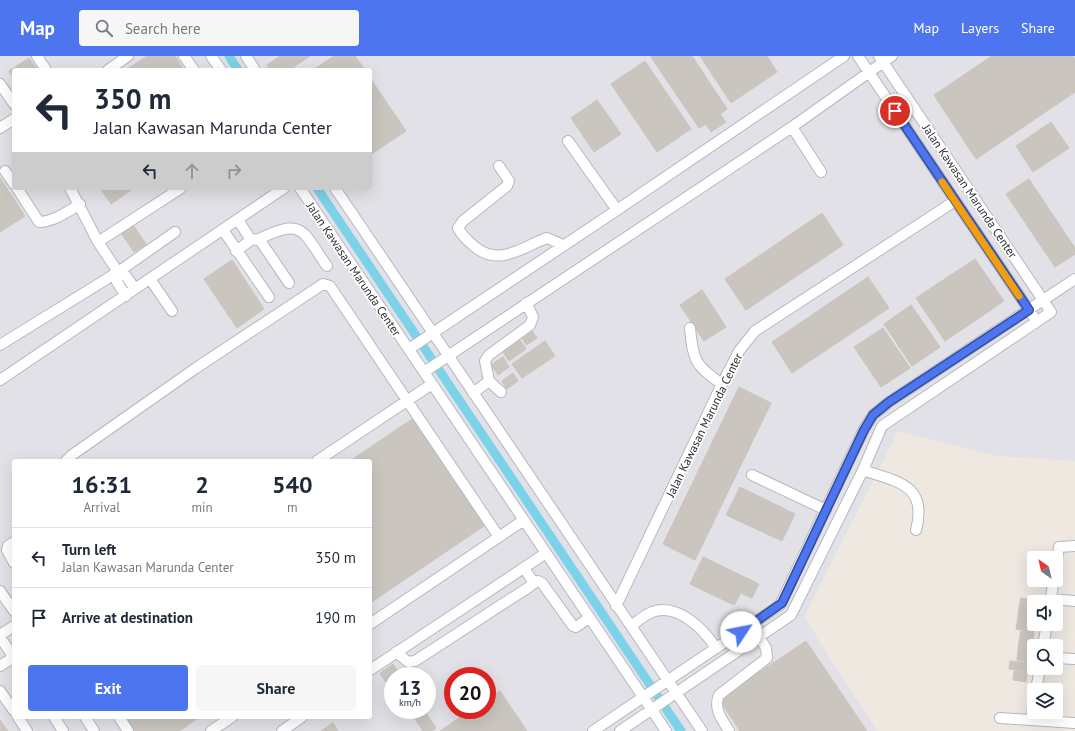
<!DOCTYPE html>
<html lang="en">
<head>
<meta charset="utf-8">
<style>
	body { margin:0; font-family:"PT Sans",sans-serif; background:#f6f6f7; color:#1f2937; height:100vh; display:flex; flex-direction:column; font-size:15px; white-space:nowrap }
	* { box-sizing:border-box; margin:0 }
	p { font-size:13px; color:#747a83 }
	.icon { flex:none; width:22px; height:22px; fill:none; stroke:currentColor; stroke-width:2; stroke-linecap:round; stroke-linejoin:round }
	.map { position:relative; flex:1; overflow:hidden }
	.panel { position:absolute; left:12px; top:403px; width:360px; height:260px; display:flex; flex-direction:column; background:#fff; border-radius:4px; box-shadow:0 4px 16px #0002 }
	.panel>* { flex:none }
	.guide { position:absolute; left:12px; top:12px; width:360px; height:122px; border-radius:4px; box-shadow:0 4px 16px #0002; background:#fff; color:#1f2937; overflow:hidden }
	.needle { width:26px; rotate:326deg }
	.buttons { position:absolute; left:1027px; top:495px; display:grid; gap:8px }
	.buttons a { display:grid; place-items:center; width:36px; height:36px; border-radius:4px; background:#fff; box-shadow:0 4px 16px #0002; font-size:20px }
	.speed { position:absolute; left:384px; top:611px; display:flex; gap:8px; font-size:20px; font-weight:700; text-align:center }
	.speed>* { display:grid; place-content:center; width:52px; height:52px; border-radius:50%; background:#fff; box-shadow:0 4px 16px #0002; line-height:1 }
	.speed small { font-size:10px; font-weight:400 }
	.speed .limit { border:6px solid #d22; background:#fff; color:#111 }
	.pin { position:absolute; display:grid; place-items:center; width:34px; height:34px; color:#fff; margin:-17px; border:2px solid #fff; border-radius:50%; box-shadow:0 1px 4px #0007 }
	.me { position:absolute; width:44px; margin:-22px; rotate:56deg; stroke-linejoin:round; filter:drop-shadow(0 0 3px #0008) }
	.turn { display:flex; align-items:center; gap:14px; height:84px; padding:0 16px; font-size:18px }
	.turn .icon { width:52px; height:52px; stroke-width:2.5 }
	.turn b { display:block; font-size:28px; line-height:34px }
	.lanes { display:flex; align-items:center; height:38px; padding:0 16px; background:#0003; justify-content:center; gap:20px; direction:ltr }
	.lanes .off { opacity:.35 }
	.eta { display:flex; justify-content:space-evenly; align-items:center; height:68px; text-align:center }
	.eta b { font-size:24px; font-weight:800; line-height:28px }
	.primary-button { display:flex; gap:8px; margin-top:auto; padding:8px 16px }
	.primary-button a { flex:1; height:46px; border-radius:4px; background:#4d75ef; color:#fff; font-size:16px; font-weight:800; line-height:46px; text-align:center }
	.primary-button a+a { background:#f6f6f7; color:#1f2937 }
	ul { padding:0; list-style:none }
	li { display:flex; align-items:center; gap:12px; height:60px; padding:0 16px; border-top:1px solid #e0e1e3 }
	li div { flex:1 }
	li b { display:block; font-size:15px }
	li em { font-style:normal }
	header { display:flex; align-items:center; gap:24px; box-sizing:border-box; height:56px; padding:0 20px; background:#4d75ef; color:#fff }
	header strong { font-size:19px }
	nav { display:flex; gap:22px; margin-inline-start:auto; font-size:14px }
	.search { width:280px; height:36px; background:#f6f6f7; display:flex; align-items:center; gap:10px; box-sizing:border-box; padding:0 14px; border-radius:4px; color:#747a83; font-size:15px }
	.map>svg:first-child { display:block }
	.industrial { fill:#e2e1e7; fill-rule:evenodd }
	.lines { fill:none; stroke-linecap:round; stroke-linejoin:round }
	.canal { stroke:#7cd2e8; stroke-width:9 }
	.building { fill:#cac6bf; stroke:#cac3bb }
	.minor-casing { stroke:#b5b8c0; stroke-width:12 }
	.minor { stroke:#fff; stroke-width:10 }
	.route-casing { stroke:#324c9b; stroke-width:10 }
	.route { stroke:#4d75ef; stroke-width:7 }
	.slow { stroke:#f59e0b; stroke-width:7 }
	.labels { text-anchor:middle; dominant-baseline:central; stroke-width:3.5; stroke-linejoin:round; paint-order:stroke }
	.street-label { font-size:12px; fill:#2e2e2e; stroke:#fff }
</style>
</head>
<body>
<header>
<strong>Map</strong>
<div class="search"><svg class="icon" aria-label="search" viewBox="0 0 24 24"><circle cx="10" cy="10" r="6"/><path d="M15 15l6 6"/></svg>Search here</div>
<nav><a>Map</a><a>Layers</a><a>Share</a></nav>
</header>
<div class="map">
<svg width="1075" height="675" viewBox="0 0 1075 675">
	<rect width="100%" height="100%" fill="#eee8e1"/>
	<!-- industrial -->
	<path class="industrial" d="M0 0H1075V405L998 400 898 375 804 561 877 675H0ZM14 14H370V132H14ZM14 405H370V661H14ZM393 620H427V654H393ZM453 620H487V654H453Z"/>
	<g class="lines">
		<!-- canal -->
		<path class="canal" d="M229 0 238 14
			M317 132 681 675"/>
	</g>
	<!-- building -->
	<path class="building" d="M147 0H175L184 14H126Z
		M280 0H310L289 14H270L267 9Z
		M334 0H355L365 14H313Z
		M653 0H692L727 53 720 58 726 66 711 76 706 68 699 72 651 1Z
		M700 0H767L777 16 731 47Z
		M992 0H1073L1075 3V36L976 103 934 39Z
		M29 2 37 14H14V23L9 15Z
		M645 5 691 73 657 96 611 28Z
		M370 22 406 75 370 99Z
		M597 44 621 78 594 96 571 62Z
		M1051 66 1069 92 1033 116 1016 90Z
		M0 122 25 160 0 176Z
		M1029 123 1075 192V198L1055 211 1006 138Z
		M100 132H134L111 148Z
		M822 157 843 189 746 254 725 223Z
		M133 169 146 188 134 196 121 177Z
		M975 203 1004 245 945 285 916 242Z
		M232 204 264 253 237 272 204 223Z
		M868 221 889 252 792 317 772 286Z
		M702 234 726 271 704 285 680 249Z
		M911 249 940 291 912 310 884 268Z
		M883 272 910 312 881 331 854 291Z
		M532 275 537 282 526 289 522 282Z
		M520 284 526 293 509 305 503 296Z
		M545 285 555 300 522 322 512 308Z
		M503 301 509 311 498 319 491 309Z
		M513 317 518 325 507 333 502 325Z
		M739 331 771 347 695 504 663 488Z
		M412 363 484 470 370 547V405H350Z
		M740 431 795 458 782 485 726 459Z
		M703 501 759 528 752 542 741 537 734 549 690 528Z
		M1021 542 1039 545V546H1034V554L1019 552Z
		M1019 552 1034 554V564L1018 562Z
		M1018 562 1034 564V576L1016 573Z
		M1021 575 1034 577 1033 587 1019 585Z
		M806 585 867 675H740L719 643Z
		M1019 585 1033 587 1032 597 1018 595Z
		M1018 595 1032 597 1030 606 1017 604Z
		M1010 605 1029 607 1028 616 1009 613Z
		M393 608 401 620H393V637L380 617Z
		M1014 615 1027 617 1026 626 1013 624Z
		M500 635 527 675H440L471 654H487V643Z
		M409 654H424L436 672 432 675H423Z
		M121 661H200L179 675H130Z
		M0 664 8 675H0Z
		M333 667 338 675H321Z"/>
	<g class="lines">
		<defs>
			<path id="minor" d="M37 0 46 14
				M184 0 194 14
				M211 0 221 14
				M246 0 255 14
				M858 0 1033 260
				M108 14 128 0
				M0 28 14 48
				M792 71 821 116
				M0 72 14 63
				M568 85 617 154
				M499 110 509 125 507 130 463 165 458 172C462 180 468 185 475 191 500 211 522 191 547 182L563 189
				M5 115 14 128
				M17 132 39 166C55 165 67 156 80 148
				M70 132 98 186 118 216 126 220 135 233
				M300 132 666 675
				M335 132 702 675
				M238 164 251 184
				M223 174 269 241
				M259 183C304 161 302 175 327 210
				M98 186 181 132
				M236 195 251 184 259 183 289 227
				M118 216 117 226 126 240
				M150 223 172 255
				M690 272C693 304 695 310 722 328
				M0 289 118 216 175 176
				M409 293 617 154 844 0
				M424 316 792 71 892 0
				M0 324 284 132
				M489 325 501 336
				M473 337 489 325 485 305 489 299 530 269 533 261 526 247
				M66 405 72 399 196 312 323 228 330 230 499 481
				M317 405 432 328
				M863 414C898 426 928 429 916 474
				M752 419 826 454
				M14 486 8 490 7 494 14 507
				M1056 508 1059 491 1075 490
				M534 527 538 525 542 527 573 570 576 571 589 562
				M0 535 14 555
				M1051 543 1075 545
				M1050 546 1054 524
				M616 550 722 328 739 295 755 275 955 145
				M370 568 524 464
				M631 570C637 566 644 559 652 556 677 547 703 572 716 592
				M0 579 14 570
				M0 581 14 602
				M1043 590 1047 568
				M396 596 408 606 415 605 529 531 534 527 524 512
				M1056 602 1075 603
				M0 610 14 601
				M370 614 546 497
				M1036 634 1040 612
				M0 635 14 655
				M18 661 27 675
				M54 661 63 675
				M85 661 94 675
				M119 661 128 675
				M1000 662 1075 667
				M1031 664 1034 647
				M211 675 232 661
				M282 675 302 661
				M593 675 780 549 864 373 873 359 889 346 1075 223
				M620 675 791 559 863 414 882 370 1051 256 879 0
				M729 675C722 663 713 653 719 639L767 602 766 592 759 581"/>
		</defs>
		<!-- minor casing -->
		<use href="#minor" class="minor-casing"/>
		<!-- minor -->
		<use href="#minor" class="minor"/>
	</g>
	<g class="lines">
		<defs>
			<path id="route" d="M741 576 782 547 864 374 873 359 889 346 1029 254 895 55"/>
		</defs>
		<!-- route casing -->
		<use href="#route" class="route-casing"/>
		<!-- route -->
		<use href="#route" class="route"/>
		<!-- slow -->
		<path class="slow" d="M942 126 1019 240"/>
	</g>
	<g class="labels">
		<!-- street labels -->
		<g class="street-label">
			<text transform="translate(970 135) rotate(56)">Jalan Kawasan Marunda Center</text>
			<text transform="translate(354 213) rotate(56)">Jalan Kawasan Marunda Center</text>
			<text transform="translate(704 369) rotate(-64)">Jalan Kawasan Marunda Center</text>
		</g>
	</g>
</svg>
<div class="buttons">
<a><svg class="needle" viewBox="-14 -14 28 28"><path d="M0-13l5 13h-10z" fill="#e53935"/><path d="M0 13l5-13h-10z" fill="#747a83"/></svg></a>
<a><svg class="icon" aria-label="sound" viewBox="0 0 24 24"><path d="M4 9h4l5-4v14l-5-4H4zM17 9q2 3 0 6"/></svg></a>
<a><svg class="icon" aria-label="search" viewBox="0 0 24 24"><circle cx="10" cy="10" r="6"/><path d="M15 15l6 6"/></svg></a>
<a><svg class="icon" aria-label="layers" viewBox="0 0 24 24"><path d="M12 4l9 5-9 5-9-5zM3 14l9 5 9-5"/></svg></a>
</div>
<div class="speed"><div>13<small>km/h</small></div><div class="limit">20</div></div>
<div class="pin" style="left:895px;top:55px;background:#d93025"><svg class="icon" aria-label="arrive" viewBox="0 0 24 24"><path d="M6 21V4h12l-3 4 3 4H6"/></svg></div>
<svg class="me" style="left:741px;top:576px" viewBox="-20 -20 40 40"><circle r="19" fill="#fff"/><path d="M0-13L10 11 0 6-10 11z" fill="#4d75ef"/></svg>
<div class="guide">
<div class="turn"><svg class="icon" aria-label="left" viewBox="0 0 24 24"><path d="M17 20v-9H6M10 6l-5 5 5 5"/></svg><div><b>350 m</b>Jalan Kawasan Marunda Center</div></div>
<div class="lanes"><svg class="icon" aria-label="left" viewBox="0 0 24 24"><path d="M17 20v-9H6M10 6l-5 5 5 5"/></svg><svg class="icon off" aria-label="ahead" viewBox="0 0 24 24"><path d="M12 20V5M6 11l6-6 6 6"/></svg><svg class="icon off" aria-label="right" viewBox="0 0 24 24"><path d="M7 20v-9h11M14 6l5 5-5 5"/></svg></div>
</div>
<section class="panel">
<div class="eta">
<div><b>16:31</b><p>Arrival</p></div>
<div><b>2</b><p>min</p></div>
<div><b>540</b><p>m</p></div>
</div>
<ul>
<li><svg class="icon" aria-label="left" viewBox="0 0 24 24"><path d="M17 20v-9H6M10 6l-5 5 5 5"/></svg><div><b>Turn left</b><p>Jalan Kawasan Marunda Center</p></div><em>350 m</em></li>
<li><svg class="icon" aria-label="arrive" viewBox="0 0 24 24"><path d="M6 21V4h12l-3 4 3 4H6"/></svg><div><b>Arrive at destination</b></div><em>190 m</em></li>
</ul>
<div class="primary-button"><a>Exit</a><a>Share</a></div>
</section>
</div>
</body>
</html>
